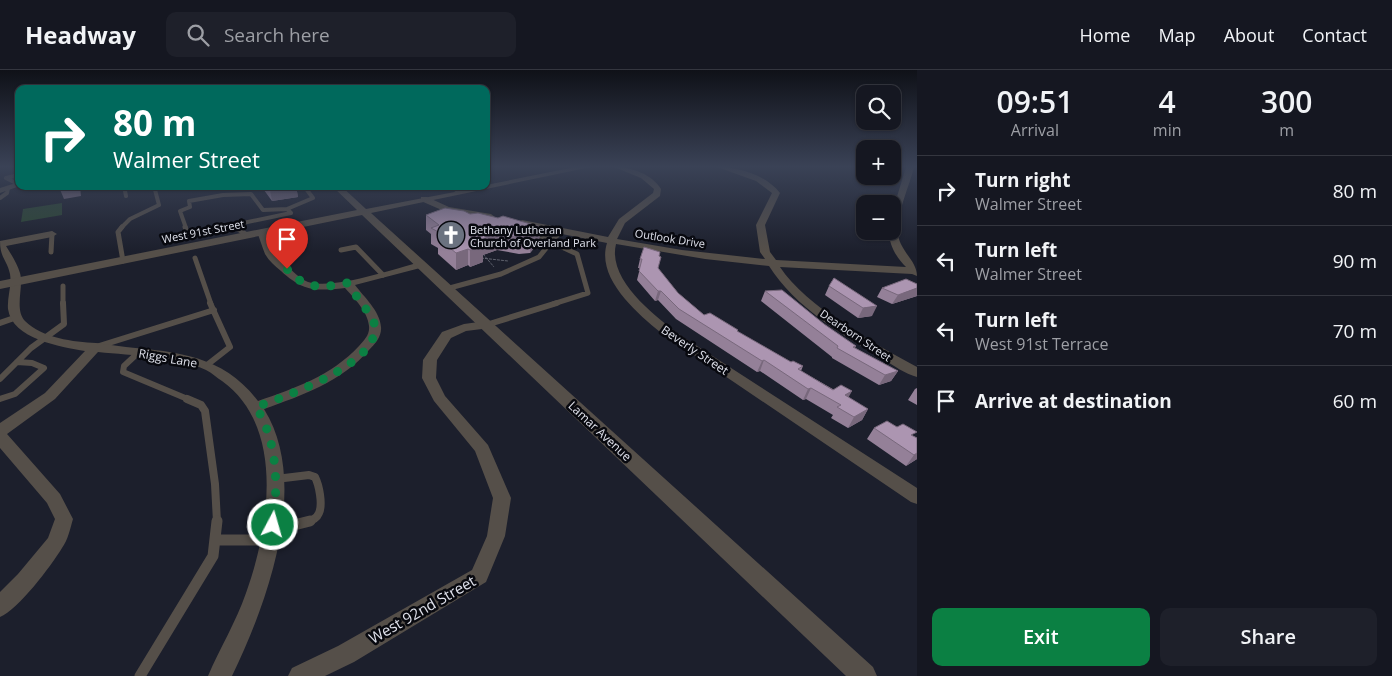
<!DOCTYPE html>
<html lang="en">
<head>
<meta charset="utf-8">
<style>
	body { margin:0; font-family:"Open Sans",sans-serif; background:#1e202a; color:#f1f3f6; height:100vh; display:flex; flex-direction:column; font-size:19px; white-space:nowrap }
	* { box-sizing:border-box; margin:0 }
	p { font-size:16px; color:#9d9fa5 }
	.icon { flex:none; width:28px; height:28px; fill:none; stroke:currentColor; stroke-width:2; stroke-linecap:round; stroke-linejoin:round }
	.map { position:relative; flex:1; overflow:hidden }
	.side { display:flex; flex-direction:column; background:#151721; width:475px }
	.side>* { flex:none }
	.banner { position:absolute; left:15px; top:15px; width:475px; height:105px; border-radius:10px; box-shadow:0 1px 4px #0004,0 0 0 1px #34363f; background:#00695c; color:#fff; overflow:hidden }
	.fabs { position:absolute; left:856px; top:15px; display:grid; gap:10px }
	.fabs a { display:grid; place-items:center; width:45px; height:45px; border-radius:10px; background:#151721; box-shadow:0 1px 4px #0004,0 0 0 1px #34363f; font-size:25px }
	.pin { position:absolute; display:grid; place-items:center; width:42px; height:42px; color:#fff; margin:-51px -21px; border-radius:50% 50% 50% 0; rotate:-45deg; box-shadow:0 0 5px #0007 }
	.pin .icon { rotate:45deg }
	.me { position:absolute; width:55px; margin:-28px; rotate:6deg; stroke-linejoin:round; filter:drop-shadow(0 0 4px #0008) }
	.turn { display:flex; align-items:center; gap:18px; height:105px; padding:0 15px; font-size:22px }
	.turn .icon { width:65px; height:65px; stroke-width:2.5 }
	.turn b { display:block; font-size:35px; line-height:42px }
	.eta { display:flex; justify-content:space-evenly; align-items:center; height:85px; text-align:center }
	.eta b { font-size:30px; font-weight:600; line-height:35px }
	.primary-button { display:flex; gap:10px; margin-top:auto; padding:10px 15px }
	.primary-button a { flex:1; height:58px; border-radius:10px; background:#0b8043; color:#fff; font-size:20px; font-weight:600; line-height:58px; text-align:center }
	.primary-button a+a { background:#1e202a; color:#f1f3f6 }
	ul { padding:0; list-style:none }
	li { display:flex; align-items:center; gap:15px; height:70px; padding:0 15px; border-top:1px solid #34363f }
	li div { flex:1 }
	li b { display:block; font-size:19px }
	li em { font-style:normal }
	header { display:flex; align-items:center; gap:30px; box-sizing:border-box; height:70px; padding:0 25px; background:#151721; border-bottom:1px solid #34363f }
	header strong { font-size:24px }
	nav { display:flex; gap:28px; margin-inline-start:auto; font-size:18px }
	.search { width:350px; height:45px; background:#1e202a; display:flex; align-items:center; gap:12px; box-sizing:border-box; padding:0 18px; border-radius:10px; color:#9d9fa5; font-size:19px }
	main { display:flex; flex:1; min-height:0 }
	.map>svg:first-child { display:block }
	.green { fill:#2c4733 }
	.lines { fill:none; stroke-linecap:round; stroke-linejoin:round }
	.path { stroke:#60636f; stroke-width:1; stroke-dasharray:3 1; stroke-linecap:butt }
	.service-far4 { stroke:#554f49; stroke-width:4 }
	.service-far3 { stroke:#554f49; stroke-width:5 }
	.service-far2 { stroke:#554f49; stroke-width:6 }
	.service-far1 { stroke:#554f49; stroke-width:8 }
	.service { stroke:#554f49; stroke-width:11 }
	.minor { fill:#554f49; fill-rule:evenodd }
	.tertiary { fill:#554f49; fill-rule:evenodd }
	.wall { fill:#948098 }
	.shaded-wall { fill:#78687c }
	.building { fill:#ac95b1; stroke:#78687c }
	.route { stroke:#0b8043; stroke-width:9; stroke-dasharray:0 16.2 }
	.labels { text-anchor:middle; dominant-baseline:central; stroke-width:5; stroke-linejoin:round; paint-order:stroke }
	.far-poi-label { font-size:11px; fill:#dfe1eb; stroke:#08090f; text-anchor:start }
	.far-street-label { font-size:11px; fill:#dfe1eb; stroke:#08090f }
	.street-label { font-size:12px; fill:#dfe1eb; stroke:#08090f }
	.near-street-label { font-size:15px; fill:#dfe1eb; stroke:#08090f }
</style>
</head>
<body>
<header>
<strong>Headway</strong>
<div class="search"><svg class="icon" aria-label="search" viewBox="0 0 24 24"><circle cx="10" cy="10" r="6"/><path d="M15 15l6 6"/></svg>Search here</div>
<nav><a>Home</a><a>Map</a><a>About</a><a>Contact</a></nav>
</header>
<main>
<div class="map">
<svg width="917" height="606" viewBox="0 0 917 606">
	<rect width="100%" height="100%" fill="#1c1f2c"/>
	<!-- green -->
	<path class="green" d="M62 133V145L21 152 23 139Z"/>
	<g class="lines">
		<!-- path -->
		<path class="path" d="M483 184 494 197
			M481 188 508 191"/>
		<!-- service-far4 -->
		<path class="service-far4" d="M18 114 6 108 19 105
			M124 116 126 126
			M0 128 7 123 8 118
			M287 139 313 128 304 116
			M233 155 237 158
			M121 158 130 149 159 135 154 116
			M186 158 180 141 190 137 189 131 223 125 251 124 263 140 287 139
			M219 158 291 143 287 139"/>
		<!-- service-far3 -->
		<path class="service-far3" d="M122 157 118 162 123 191
			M185 157 188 164 225 157
			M235 157 247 165
			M531 165 553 170
			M267 172H288
			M341 180 356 177 383 205
			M51 182 52 164
			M195 188 211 234
			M63 216V234
			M446 219 501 204 539 187 551 172
			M553 234 588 223 577 184 551 172 561 161"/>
		<!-- service-far2 -->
		<path class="service-far2" d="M0 253 17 247
			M486 255 557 233
			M96 277 214 240
			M139 282 124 296 123 302 190 330
			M207 295 230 277 210 233
			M0 309 31 278 64 254 63 233
			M0 329 15 324 44 298 32 293 17 292"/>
		<!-- service-far1 -->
		<path class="service-far1" d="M187 329 201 335 205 341 215 414 217 452
			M276 409 309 405 315 407C319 415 323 434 319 443 317 448 311 451 306 452"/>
		<!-- service -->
		<path class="service" d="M273 455 298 454 310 451
			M218 470H270
			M140 606 213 486 217 451"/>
		<!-- minor -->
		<path class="minor" d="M614 97C631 97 652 104 661 119L660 126 625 153 617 169 682 180 765 189 760 182 756 155 772 123 756 111 717 97C739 97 766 105 780 123L765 155 770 182 776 190 906 197C896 187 889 175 889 161H892V143L906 97H914C909 118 896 143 898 165 901 182 917 191 917 206L912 204 780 197C806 237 875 274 917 297V307C905 304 893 295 883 289 842 265 795 237 769 196L705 189 616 174C607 210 656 247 680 265L917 418V434L911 432 660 262C636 242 596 208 607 173L522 156 518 153 522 150 608 167 619 149 653 123 654 119 641 108Z
			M19 112 20 116 0 123V118Z
			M448 116H458L465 122 458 124Z
			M421 127H427L449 137 491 144 495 147 491 150 444 141 421 131Z
			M262 159C270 162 273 183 281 190 289 197 298 208 308 212 333 220 394 199 420 192L425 195 424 197 355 215C364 227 380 241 381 257 382 266 375 274 369 280 341 312 303 325 264 339 311 414 267 534 232 606H208C220 578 236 552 246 523 269 459 286 357 222 311 217 308 212 303 206 300 173 285 134 286 98 282L55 329 7 364 60 424 73 449C70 459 68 470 62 478 51 496 18 540 0 547V522L18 504 48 468 55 449 47 433 0 378V353L45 323 85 281C61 277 12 269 8 239 7 227 12 216 10 204 7 190 0 188 0 171L52 161 57 164 52 167 6 176C11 184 17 193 20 203 24 217 14 239 25 251 42 268 74 272 96 273 106 274 116 276 126 277 179 282 224 286 258 331 295 318 331 306 359 276 364 270 370 265 369 256 368 242 354 228 345 218 315 221 304 222 281 201 275 196 269 191 265 184 262 177 260 169 257 162Z
			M486 251 490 252 492 255 490 258 466 261 451 268 437 290 436 308 445 326 488 375 511 428 505 466 486 512 354 592 325 606H288L292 598 338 576 472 500 487 466 493 428 475 381 434 331 422 308 423 290 442 262 464 254Z"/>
		<!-- tertiary -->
		<path class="tertiary" d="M575 97H591L371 143 873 597 877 606H846L362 145 0 219V211L357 140 332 116H341L366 139 486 116V115Z"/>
	</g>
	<!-- wall -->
	<path class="wall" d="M261 116H296L298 127 272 131Z
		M470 144 498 148 503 146 539 172 530 183 519 184 497 180 483 185V192L470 197 468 195 456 200 438 184V178L431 174V164L426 160V145Z
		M659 186 658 199 678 223 704 245 738 262 791 292 803 296 801 301 868 339 862 350 848 358 831 348 833 345 806 329 803 330 760 301 757 302 676 249 658 230 655 231 637 210 640 198H638L640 189Z
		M834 208 872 246 858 248 825 225 829 216Z
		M882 218 917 226 892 234 877 227Z
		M765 221 856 276 855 278 898 301 891 311 879 315 832 288V287L761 231Z
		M917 318V335L908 330 915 319Z
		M897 357 917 368V389L906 396 867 369 874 358Z"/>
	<!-- shaded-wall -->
	<path class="shaded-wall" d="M66 116H80L81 126 64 129 59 117Z
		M289 116H296L298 127 272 131 270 120Z
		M541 157 539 172 530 183 531 167Z
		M498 164 497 180 483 185V192L470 197V180L476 171Z
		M468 179V195L456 200V183Z
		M917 218V226L892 234 898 225Z
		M658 221H661L658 230 655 231Z
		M877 236 872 246 858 248 863 238Z
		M764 290 760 301 757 302 762 291Z
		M898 301 891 311 879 315 885 305Z
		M811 318 806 329 803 330 808 319Z
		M852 321 846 332 845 325Z
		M868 339 862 350 848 358 854 347Z
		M917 383V389L906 396 914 385Z"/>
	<!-- building -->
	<path class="building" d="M267 116H289L270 120Z
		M445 138 464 141 470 144 478 143 498 148 503 146 541 157 531 167 520 168 498 164 476 171 484 175 470 180 468 179 456 183 438 168 444 165 431 158 439 155 426 145Z
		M644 177 660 182 659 186 661 187 658 198 678 223 704 245 710 243 738 260 737 261 791 292 793 291 803 296 798 299 833 320 841 315 852 321 845 325 868 339 854 347 837 337 841 335 811 318 808 319 764 290 762 291 679 239 661 221H658L639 201 642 189H640Z
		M834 208 877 236 863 238 829 216Z
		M906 209 917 214V218L898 225 882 218Z
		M782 220 824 254 856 276 853 277 898 301 885 305 837 278 838 276 765 221Z
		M887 351 897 357 903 354 917 362 911 365 917 368V383L914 385 874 358Z"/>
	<!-- sky -->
	<linearGradient id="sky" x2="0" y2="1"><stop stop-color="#0f1118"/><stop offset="0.53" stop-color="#3a4256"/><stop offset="1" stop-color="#3a4256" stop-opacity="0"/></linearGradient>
	<rect width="917" height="182" fill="url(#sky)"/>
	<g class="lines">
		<!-- route -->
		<path class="route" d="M273 455C278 416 278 372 256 337 283 327 397 289 371 246L347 213C322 218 305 220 287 199"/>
	</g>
	<!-- icons -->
	<defs>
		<symbol id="church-disc" viewBox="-11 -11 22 22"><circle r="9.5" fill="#6b7280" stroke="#08090f"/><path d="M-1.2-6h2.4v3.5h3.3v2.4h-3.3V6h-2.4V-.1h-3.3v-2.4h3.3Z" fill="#fff"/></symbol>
	</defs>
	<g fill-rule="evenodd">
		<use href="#church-disc" x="435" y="149" width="32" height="32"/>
	</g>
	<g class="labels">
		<!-- far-poi labels -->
		<g class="far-poi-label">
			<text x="470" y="159">Bethany Lutheran<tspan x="470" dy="13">Church of Overland Park</tspan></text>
		</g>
		<!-- far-street labels -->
		<g class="far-street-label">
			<text transform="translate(203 161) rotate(-11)">West 91st Street</text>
			<text transform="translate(670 168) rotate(9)">Outlook Drive</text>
			<text transform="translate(856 265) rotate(34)">Dearborn Street</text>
		</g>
		<!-- street labels -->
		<g class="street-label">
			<text transform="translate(695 280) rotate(34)">Beverly Street</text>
			<text transform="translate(168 288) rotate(10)">Riggs Lane</text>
			<text transform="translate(600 361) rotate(43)">Lamar Avenue</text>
		</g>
		<!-- near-street labels -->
		<g class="near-street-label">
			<text transform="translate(422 539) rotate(-30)">West 92nd Street</text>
		</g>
	</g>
</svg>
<div class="fabs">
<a><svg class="icon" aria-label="search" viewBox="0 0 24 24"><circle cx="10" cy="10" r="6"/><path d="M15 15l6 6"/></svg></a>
<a>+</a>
<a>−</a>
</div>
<div class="pin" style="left:287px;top:199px;background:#d93025"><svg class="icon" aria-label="arrive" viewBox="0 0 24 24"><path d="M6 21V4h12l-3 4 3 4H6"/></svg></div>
<svg class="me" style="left:273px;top:455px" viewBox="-20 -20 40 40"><circle r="17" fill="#0b8043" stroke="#fff" stroke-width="3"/><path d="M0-11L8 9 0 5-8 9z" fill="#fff"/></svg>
<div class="banner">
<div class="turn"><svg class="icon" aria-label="right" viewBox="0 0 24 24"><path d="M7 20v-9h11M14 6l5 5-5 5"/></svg><div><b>80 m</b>Walmer Street</div></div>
</div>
</div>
<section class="side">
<div class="eta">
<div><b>09:51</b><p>Arrival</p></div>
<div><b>4</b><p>min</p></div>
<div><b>300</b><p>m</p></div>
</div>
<ul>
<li><svg class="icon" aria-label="right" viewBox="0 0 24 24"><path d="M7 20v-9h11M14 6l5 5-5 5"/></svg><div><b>Turn right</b><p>Walmer Street</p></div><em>80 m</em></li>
<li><svg class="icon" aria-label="left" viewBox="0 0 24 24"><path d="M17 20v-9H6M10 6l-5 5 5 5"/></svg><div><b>Turn left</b><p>Walmer Street</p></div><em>90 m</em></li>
<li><svg class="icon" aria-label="left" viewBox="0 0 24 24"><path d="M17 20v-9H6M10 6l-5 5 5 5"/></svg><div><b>Turn left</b><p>West 91st Terrace</p></div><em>70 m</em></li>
<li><svg class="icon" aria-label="arrive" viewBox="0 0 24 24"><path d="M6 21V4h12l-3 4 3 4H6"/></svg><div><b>Arrive at destination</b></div><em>60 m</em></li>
</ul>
<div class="primary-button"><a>Exit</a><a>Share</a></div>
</section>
</main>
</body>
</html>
